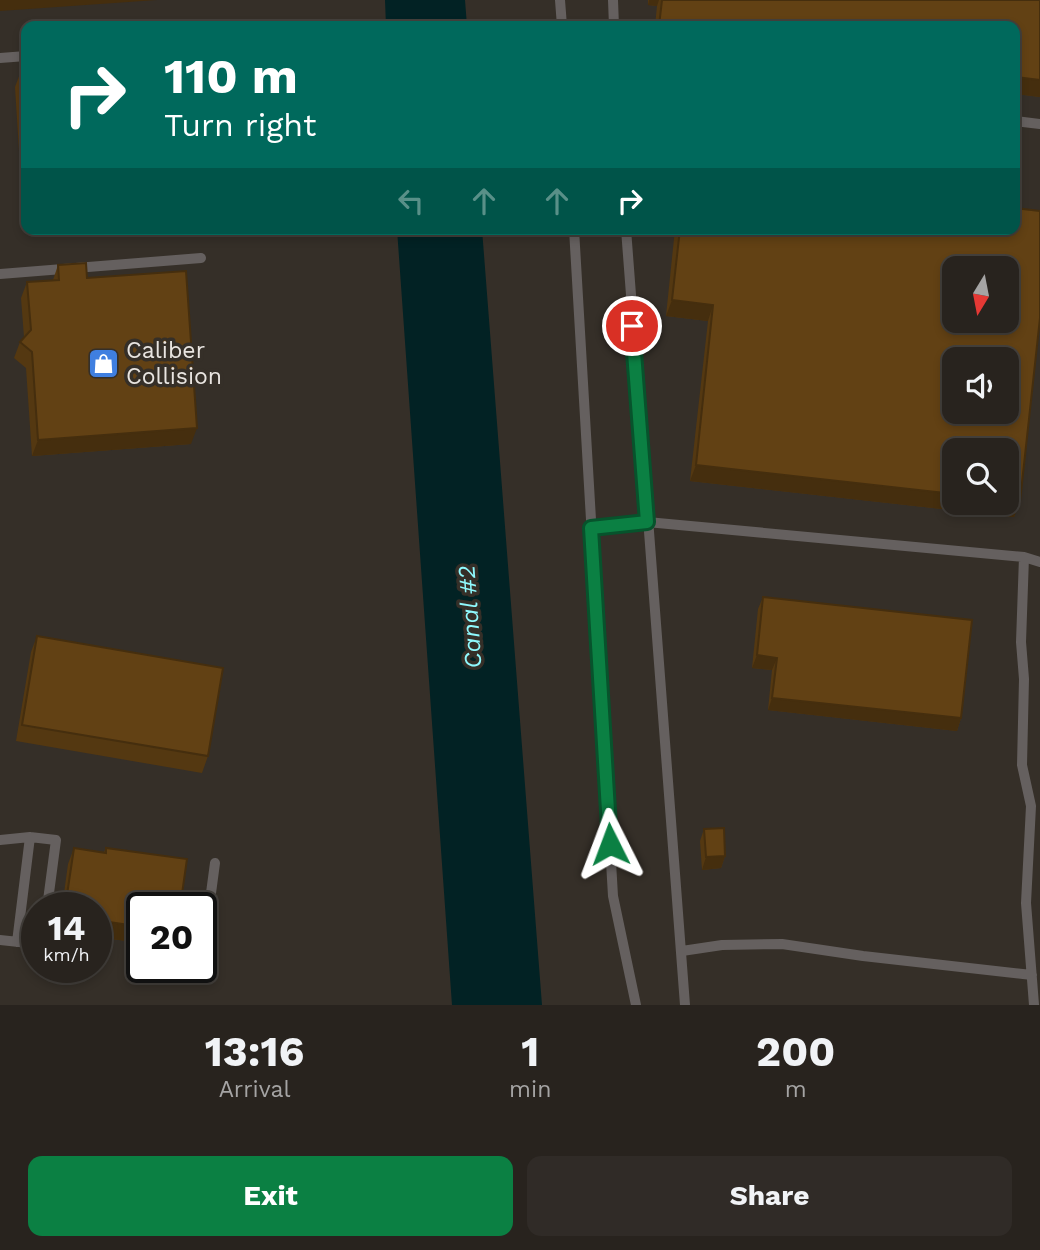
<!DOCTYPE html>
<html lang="en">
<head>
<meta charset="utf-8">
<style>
	body { margin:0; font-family:"Work Sans",sans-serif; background:#302b27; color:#f1f3f6; height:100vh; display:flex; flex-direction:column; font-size:26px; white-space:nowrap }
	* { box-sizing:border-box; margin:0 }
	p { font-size:23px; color:#a5a4a4 }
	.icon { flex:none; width:38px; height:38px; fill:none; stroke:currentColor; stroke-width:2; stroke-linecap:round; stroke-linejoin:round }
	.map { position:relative; height:1005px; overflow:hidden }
	.side { display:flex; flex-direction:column; background:#28231e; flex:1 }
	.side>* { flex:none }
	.guide { position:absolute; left:21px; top:21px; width:999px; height:214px; border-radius:14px; box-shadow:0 4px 10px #0003,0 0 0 2px #44403c; background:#00695c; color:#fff; overflow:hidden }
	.needle { width:46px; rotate:190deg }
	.tools { position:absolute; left:942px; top:256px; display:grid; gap:14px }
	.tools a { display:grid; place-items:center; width:77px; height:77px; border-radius:14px; background:#28231e; box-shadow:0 4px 10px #0003,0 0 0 2px #44403c; font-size:35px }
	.speed { position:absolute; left:21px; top:892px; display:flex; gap:14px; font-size:35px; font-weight:700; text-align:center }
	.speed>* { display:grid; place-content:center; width:91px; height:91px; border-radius:50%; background:#28231e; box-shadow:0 4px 10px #0003,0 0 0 2px #44403c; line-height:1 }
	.speed small { font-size:18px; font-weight:400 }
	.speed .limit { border:4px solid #111; border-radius:10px; background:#fff; color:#111 }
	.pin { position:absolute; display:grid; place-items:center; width:60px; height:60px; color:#fff; margin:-30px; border:4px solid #fff; border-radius:50%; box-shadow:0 2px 7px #0007 }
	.me { position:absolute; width:77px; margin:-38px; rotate:357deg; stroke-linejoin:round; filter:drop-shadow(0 0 5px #0008) }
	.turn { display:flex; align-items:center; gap:24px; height:147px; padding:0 28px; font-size:32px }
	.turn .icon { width:91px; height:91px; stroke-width:2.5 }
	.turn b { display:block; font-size:49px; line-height:60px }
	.lanes { display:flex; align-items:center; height:66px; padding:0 28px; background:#0003; justify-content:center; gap:35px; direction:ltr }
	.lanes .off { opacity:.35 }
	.eta { display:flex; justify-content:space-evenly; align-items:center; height:119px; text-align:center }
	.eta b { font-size:42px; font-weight:700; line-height:49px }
	.primary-button { display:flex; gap:14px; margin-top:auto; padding:14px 28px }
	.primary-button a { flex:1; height:80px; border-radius:14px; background:#0b8043; color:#fff; font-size:28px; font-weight:700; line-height:80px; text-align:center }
	.primary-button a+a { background:#302b27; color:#f1f3f6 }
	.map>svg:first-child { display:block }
	.water { fill:#022224 }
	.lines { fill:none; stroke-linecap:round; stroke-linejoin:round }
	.service { stroke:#65605f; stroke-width:10 }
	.wall { fill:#543811 }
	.shaded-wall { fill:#452e0e }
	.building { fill:#624114; stroke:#452e0e; stroke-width:2; fill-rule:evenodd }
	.route-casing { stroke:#07532c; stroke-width:18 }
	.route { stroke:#0b8043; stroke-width:12 }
	.labels { text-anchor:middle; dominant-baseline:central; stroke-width:7; stroke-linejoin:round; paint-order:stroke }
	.poi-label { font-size:23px; fill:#e9e5e1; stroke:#352f28; text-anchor:start }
	.water-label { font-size:24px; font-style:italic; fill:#8ff9fd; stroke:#352f28 }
</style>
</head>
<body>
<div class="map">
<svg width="1040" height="1005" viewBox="0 0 1040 1005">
	<rect width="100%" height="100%" fill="#352f28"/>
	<!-- water -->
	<path class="water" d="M385 0H465L467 26H386Z
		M397 229H482L542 1005H452Z"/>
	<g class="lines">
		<!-- service -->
		<path class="service" d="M560 0 562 26
			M613 0 614 26
			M0 58 26 56
			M1015 121 1040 124
			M574 229 613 896 636 1005
			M626 229 685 1005
			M0 274 201 258
			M591 529 647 522 1024 557 1040 562
			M1024 557 1021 642 1024 679 1022 765 1031 806 1026 903 1034 1005
			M0 840 30 837 56 840 47 908
			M177 902 209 907
			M0 940 37 944
			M17 942 30 837
			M682 951 722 945 782 944 863 956 1032 975
			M201 968 215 863"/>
	</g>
	<!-- wall -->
	<path class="wall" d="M648 0H1040V97L1015 94V26H655L657 6 648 5Z
		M21 71H26V183H21L15 87Z
		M675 229H1015L1020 501 1014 517 690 481 708 321 666 316Z
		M58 265 87 278 191 444 32 456 26 368 14 358 20 342 24 337 21 298 27 282 53 280Z
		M763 597 961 718 957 731 768 710 772 670 752 668 758 609Z
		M37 636 208 756 202 773 16 741 31 652Z
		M704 829 725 856 721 868 702 870 700 841Z
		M74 848 104 852 106 848 142 908V943L96 937V908H62L68 864Z"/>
	<!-- shaded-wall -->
	<path class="shaded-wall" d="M0 0H157L0 11Z
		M649 0H659L657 6 648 5Z
		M1015 77 1040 80V97L1015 94Z
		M26 170V183H21Z
		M672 300 713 305 708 321 666 316Z
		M197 428 191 444 32 456 38 440Z
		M696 465 954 494V502H1006V499L1020 501 1014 517 690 481Z
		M757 655 777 658 772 670 752 668Z
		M772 698 961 718 957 731 768 710Z
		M725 856 721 868 702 870 706 857Z
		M96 920 142 927V943L96 937Z"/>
	<!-- building -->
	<path class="building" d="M662 0H1040V80L1015 77V26H659Z
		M21 71H26V153Z
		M1015 208 1040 211V318L1020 501 1006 499V450H954V494L696 465 713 305 672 300 680 229H1015ZM954 268H1006V320H954ZM954 359H1006V411H954Z
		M86 263 87 278 186 271 197 428 38 440 32 352 20 342 31 330 27 282 59 280 58 265Z
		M763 597 972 620 961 718 772 698 777 658 757 655Z
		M37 636 223 668 208 756 22 725Z
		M724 828 725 856 706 857 704 829Z
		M74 848 106 853V848L187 859 180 908H142V927L96 920V908H65Z"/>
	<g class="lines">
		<defs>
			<path id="route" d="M610 844 591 528 647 522 632 326"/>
		</defs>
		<!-- route casing -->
		<use href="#route" class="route-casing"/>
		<!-- route -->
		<use href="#route" class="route"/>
	</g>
	<!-- icons -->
	<defs>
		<symbol id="shop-square" viewBox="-11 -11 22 22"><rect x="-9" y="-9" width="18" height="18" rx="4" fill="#3f7fe0" stroke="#352f28"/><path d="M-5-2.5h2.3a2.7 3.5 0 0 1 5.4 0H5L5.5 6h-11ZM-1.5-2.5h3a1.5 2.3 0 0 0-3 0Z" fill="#fff"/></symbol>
	</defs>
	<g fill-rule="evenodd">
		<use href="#shop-square" x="86" y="346" width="35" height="35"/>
	</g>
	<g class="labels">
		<!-- poi labels -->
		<g class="poi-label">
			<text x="126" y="350">Caliber<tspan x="126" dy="26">Collision</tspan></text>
		</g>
		<!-- water labels -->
		<g class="water-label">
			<text transform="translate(470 617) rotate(-94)">Canal #2</text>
		</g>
	</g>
</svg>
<div class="tools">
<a><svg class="needle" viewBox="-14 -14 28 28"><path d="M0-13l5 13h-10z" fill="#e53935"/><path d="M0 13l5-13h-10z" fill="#a5a4a4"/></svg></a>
<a><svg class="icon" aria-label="sound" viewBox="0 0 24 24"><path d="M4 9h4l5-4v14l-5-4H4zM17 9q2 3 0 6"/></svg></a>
<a><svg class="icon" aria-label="search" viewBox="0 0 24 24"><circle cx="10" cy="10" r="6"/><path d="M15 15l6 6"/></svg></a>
</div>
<div class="speed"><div>14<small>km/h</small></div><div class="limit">20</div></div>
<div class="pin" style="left:632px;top:326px;background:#d93025"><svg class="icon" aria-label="arrive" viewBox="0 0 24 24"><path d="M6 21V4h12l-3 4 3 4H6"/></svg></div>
<svg class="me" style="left:610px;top:844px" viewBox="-20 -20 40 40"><path d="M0-17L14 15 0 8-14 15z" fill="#0b8043" stroke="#fff" stroke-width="4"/></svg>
<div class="guide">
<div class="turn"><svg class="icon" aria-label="right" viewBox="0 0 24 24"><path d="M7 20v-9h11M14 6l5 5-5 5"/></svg><div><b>110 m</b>Turn right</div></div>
<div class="lanes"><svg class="icon off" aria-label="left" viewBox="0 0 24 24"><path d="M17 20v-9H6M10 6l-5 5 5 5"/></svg><svg class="icon off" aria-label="ahead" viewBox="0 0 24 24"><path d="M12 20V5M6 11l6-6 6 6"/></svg><svg class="icon off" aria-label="ahead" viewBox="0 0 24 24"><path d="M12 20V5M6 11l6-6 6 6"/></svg><svg class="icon" aria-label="right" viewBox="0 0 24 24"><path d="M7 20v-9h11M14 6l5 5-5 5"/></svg></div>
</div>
</div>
<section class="side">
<div class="eta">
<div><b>13:16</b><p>Arrival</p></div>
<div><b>1</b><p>min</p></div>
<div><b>200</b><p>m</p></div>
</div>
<div class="primary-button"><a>Exit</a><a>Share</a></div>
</section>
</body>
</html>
